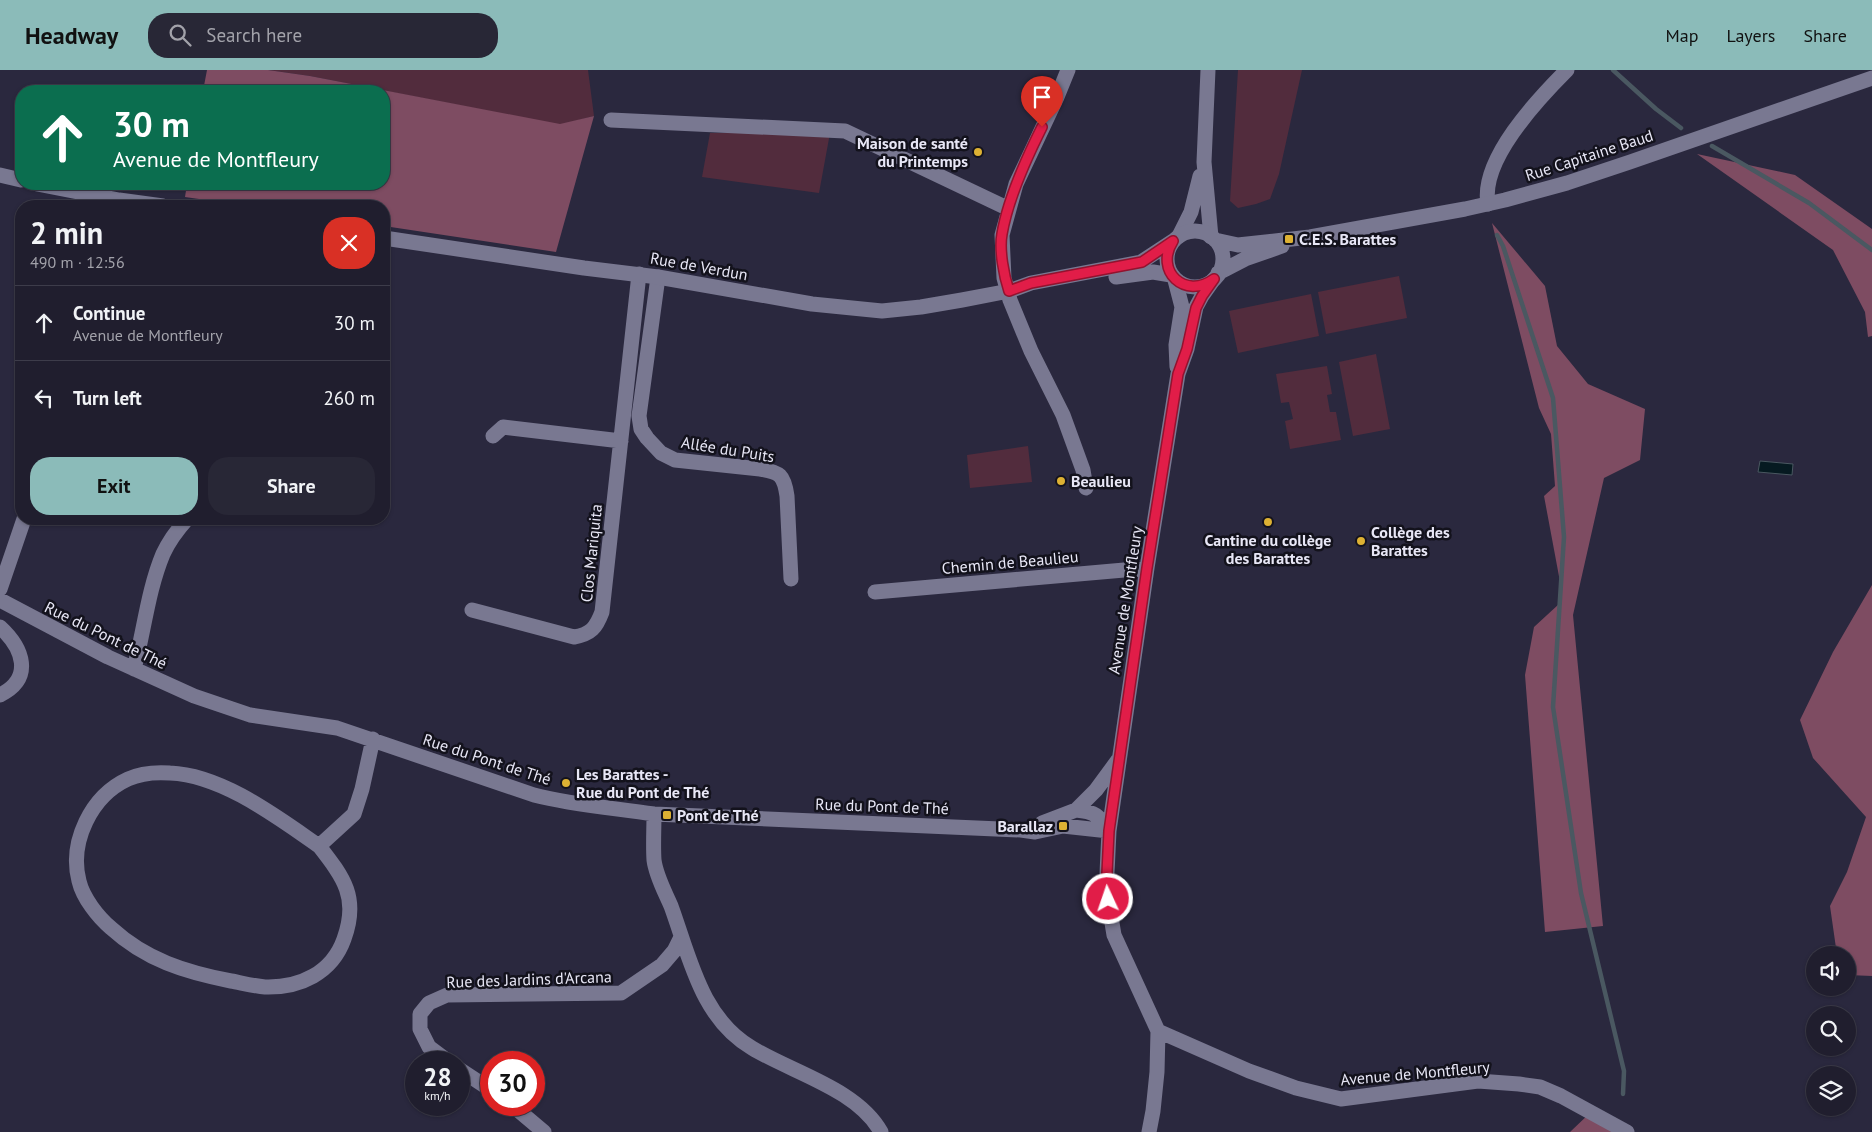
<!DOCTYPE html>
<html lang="en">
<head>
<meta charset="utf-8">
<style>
	body { margin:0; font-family:"PT Sans",sans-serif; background:#282736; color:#f1f3f6; height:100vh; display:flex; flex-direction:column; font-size:19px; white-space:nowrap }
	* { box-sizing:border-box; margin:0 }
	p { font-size:16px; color:#a2a2aa }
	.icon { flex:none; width:28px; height:28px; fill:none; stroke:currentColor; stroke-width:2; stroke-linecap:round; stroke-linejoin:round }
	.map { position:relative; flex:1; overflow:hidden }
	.side { position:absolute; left:15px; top:130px; width:375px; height:325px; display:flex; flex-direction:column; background:#201e2e; border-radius:20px; box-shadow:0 1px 4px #0004,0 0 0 1px #3d3c4a }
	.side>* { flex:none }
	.top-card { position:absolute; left:15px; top:15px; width:375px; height:105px; border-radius:20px; box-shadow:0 1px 4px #0004,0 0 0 1px #3d3c4a; background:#0b6e4f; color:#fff; overflow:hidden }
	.fabs { position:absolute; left:1806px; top:876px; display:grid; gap:10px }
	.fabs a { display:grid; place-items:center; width:50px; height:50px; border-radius:50%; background:#201e2e; box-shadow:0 1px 4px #0004,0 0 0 1px #3d3c4a; font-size:25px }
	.speed { position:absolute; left:405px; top:981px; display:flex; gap:10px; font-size:25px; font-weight:700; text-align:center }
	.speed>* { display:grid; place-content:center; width:65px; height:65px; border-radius:50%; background:#201e2e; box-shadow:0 1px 4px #0004,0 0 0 1px #3d3c4a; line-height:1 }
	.speed small { font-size:12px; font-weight:400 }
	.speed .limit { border:8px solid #d22; background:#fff; color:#111 }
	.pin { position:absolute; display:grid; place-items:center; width:42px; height:42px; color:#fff; margin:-51px -21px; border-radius:50% 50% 50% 0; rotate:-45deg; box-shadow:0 0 5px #0007 }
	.pin .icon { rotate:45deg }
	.me { position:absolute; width:55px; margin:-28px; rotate:357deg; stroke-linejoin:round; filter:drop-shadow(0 0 4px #0008) }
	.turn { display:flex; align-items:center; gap:18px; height:105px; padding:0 15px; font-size:22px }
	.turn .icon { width:65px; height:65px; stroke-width:2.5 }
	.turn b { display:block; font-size:35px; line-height:42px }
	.round { display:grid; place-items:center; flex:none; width:52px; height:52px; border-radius:20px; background:#282736 }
	.summary { display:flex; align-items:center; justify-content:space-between; height:85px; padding:0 15px }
	h1 { font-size:30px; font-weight:700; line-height:38px }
	.cta { display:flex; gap:10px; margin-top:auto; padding:10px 15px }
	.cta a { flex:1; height:58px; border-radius:20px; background:#8bbbb9; color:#111; font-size:20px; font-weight:700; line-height:58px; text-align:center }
	.cta a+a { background:#282736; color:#f1f3f6 }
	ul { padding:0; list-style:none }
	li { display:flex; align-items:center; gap:15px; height:75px; padding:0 15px; border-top:1px solid #3d3c4a }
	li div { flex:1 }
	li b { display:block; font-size:19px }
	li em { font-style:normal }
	header { display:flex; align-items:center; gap:30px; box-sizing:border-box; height:70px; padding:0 25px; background:#8bbbb9; color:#111 }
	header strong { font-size:24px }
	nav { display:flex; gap:28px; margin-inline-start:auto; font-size:18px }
	.search { width:350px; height:45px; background:#282736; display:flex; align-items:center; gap:12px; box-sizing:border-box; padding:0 18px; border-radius:20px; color:#a2a2aa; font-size:19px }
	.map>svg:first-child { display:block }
	.green { fill:#522c3d }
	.forest { fill:#7e4c62 }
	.water { fill:#061a21; stroke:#4a5861 }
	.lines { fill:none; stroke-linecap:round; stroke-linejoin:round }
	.stream { stroke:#4a5861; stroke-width:4.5 }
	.minor { stroke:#797891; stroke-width:15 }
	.secondary { stroke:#797891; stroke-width:15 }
	.route-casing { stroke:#92132f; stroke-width:12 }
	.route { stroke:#e11d48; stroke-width:9 }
	.poi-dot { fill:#ddb133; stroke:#13121c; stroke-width:2 }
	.labels { text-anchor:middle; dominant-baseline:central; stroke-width:5; stroke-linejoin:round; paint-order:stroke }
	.poi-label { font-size:16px; font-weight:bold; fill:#e8e7f6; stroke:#13121c; text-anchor:start }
	.street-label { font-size:16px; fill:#e8e7f6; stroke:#13121c }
</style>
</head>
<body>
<header>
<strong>Headway</strong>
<div class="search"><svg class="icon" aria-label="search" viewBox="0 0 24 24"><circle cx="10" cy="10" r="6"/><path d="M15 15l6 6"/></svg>Search here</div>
<nav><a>Map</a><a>Layers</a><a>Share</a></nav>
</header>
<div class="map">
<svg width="1872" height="1062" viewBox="0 0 1872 1062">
	<rect width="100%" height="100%" fill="#2a283e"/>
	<!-- green -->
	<path class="green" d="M268 0H588L594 46 560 55 310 6Z
		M1238 0H1302L1279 104 1270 129 1256 134 1238 138 1230 131Z
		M710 63H830L819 123 702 107Z
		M1399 206 1407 248 1326 264 1318 222Z
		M1311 224 1319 266 1238 283 1229 241Z
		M1376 284 1390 359 1353 366 1339 292Z
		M1327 296 1332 324 1327 325 1330 342H1336L1341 370 1290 379 1285 351 1293 349 1289 332 1281 333 1276 304Z
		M1028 376 1032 412 970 418 967 385Z"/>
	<!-- forest -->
	<path class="forest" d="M207 0H268L310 6 560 54 594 46 556 182 384 156V136H248L185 127 187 114H384V21H203Z
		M1697 84 1795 105 1872 159V266L1868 267 1865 242 1833 180Z
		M1492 153 1545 216 1557 276 1588 314 1645 339 1640 390 1604 408 1573 545 1603 856 1545 862 1525 605 1534 557 1559 534 1561 517 1544 426 1555 416 1551 364 1539 338Z
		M1872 515V906L1848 905V885H1837L1830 836 1847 802 1866 747 1813 688 1800 650 1833 582Z
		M1591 1042 1621 1062H1570Z"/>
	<!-- water -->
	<path class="water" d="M1760 391 1793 394 1792 405 1758 402Z"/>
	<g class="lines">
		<!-- stream -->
		<path class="stream" d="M1613 0 1656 39 1681 58
			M1712 76 1809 133 1872 180
			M1497 165 1503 176 1553 328 1564 467 1553 637 1581 823 1624 1001 1623 1024"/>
		<!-- minor -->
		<path class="minor" d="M1068 0 1057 27 1016 114 1002 165 1004 208 1010 230 1031 281 1063 345 1083 400 1086 418
			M1208 0 1204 92 1211 167
			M611 50 845 61 1009 139
			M1488 134C1480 90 1538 29 1567 0
			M1179 166 1191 142 1200 106
			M658 207 639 346 641 359 647 368 661 383 675 390 760 399C780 402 784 405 787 426L791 509
			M1175 210 1182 237 1176 275 1177 297
			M493 366 503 357 621 371
			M0 519 24 449
			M875 522 1147 498
			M0 530 108 587 194 626 250 645 337 658 534 725C573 735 614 738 654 744L1021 760 1035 762 1063 756 1109 761
			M472 540 574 567C591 564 596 558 602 542L639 204
			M0 557C23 578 34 608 0 625
			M134 599C144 561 148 520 163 484 169 471 178 459 187 449
			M1076 740C1096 742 1098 745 1109 761
			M654 744C654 759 653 775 654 790 656 806 665 822 671 836 690 888 701 948 752 978 793 1003 857 1019 881 1062
			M1042 753 1076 740 1096 720 1118 690
			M319 776C344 808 359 828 344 869 332 903 300 918 265 917 254 916 242 913 231 911 185 902 146 890 111 858 98 847 83 828 79 811 69 772 91 726 128 709 141 703 156 702 170 703 222 705 277 747 319 776L354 744 362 719 373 669
			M1158 961 1249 1001 1296 1018 1341 1029 1478 1011 1519 1014 1540 1017 1561 1026 1627 1062
			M449 992 429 977 420 959V944L429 933 447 925 621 923 662 895 674 881 681 867
			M459 999 491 1020
			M512 1035 544 1062
			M1149 1062 1153 1041 1157 1002 1158 961 1114 865 1108 829 1107 803 1109 761 1147 498 1178 304 1187 279 1196 237 1202 226 1214 209"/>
		<!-- secondary -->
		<path class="secondary" d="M0 105 21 110
			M37 114 119 130 163 136
			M1167 189a28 28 0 1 1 56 0a28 28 0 1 1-56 0Z
			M384 168 584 198 658 207 812 234 882 241 921 237 962 230 1009 221 1031 213 1141 192 1173 171
			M1215 170 1238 175 1310 167 1465 139 1505 130 1567 113 1630 92 1872 8
			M1218 203 1245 189 1282 176
			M1116 207 1153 202 1171 205"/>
	</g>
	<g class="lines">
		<defs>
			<path id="route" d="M1042 57C1026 89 1008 128 1002 164 999 180 1004 206 1009 221L1031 213 1142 192 1173 171C1154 201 1185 230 1214 209L1202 226 1196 238 1187 279 1178 304 1147 498 1109 761 1107 803 1108 829"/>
		</defs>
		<!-- route casing -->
		<use href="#route" class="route-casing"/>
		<!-- route -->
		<use href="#route" class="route"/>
	</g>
	<!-- markers -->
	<g class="poi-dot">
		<circle cx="978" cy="82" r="5"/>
		<rect x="1284" y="164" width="10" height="10" rx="2.5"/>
		<circle cx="1061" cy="411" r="5"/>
		<circle cx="1268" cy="452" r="5"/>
		<circle cx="1361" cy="471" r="5"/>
		<circle cx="566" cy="713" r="5"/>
		<rect x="662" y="740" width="10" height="10" rx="2.5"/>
		<rect x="1058" y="751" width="10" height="10" rx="2.5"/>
	</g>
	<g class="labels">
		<!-- poi labels -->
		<g class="poi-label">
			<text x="968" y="73" text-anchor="end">Maison de santé<tspan x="968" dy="18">du Printemps</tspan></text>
			<text x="1299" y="169">C.E.S. Barattes</text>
			<text x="1071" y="411">Beaulieu</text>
			<text x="1371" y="462">Collège des<tspan x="1371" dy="18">Barattes</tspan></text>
			<text x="1268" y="470" text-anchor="middle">Cantine du collège<tspan x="1268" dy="18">des Barattes</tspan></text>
			<text x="576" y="704">Les Barattes -<tspan x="576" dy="18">Rue du Pont de Thé</tspan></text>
			<text x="677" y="745">Pont de Thé</text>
			<text x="1053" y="756" text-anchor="end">Barallaz</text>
		</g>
		<!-- street labels -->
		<g class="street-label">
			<text transform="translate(1589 85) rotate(-18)">Rue Capitaine Baud</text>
			<text transform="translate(699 196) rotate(10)">Rue de Verdun</text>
			<text transform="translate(728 379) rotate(9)">Allée du Puits</text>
			<text transform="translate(591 483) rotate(-84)">Clos Mariquita</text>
			<text transform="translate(1010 492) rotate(-5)">Chemin de Beaulieu</text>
			<text transform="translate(1125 530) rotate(-81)">Avenue de Montfleury</text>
			<text transform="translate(106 565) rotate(26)">Rue du Pont de Thé</text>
			<text transform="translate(487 689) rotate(18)">Rue du Pont de Thé</text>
			<text transform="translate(882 736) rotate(2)">Rue du Pont de Thé</text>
			<text transform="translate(529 909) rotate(-2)">Rue des Jardins d'Arcana</text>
			<text transform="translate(1415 1003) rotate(-5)">Avenue de Montfleury</text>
		</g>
	</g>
</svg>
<div class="fabs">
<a><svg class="icon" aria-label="sound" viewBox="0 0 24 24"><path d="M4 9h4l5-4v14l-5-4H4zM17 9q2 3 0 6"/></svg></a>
<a><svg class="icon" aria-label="search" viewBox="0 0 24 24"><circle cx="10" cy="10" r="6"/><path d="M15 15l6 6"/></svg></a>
<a><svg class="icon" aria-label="layers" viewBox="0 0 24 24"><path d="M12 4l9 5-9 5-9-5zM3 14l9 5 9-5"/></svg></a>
</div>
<div class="speed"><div>28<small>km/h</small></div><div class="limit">30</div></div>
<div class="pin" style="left:1042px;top:57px;background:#d93025"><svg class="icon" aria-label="arrive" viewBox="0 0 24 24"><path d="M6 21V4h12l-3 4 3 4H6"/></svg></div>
<svg class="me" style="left:1108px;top:829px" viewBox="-20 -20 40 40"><circle r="17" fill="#e11d48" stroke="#fff" stroke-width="3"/><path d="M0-11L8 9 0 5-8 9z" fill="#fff"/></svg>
<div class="top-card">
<div class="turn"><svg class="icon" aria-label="ahead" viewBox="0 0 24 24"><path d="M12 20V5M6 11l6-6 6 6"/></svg><div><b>30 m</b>Avenue de Montfleury</div></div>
</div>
<section class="side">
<div class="summary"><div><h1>2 min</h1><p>490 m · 12:56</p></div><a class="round" style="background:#d93025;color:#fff"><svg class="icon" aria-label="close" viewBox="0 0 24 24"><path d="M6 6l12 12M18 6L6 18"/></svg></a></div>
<ul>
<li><svg class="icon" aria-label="ahead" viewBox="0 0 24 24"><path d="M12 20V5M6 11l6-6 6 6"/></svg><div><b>Continue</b><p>Avenue de Montfleury</p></div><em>30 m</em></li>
<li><svg class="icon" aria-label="left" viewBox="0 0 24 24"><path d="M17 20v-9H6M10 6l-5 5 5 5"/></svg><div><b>Turn left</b></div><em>260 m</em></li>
</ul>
<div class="cta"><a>Exit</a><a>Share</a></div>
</section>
</div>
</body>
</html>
